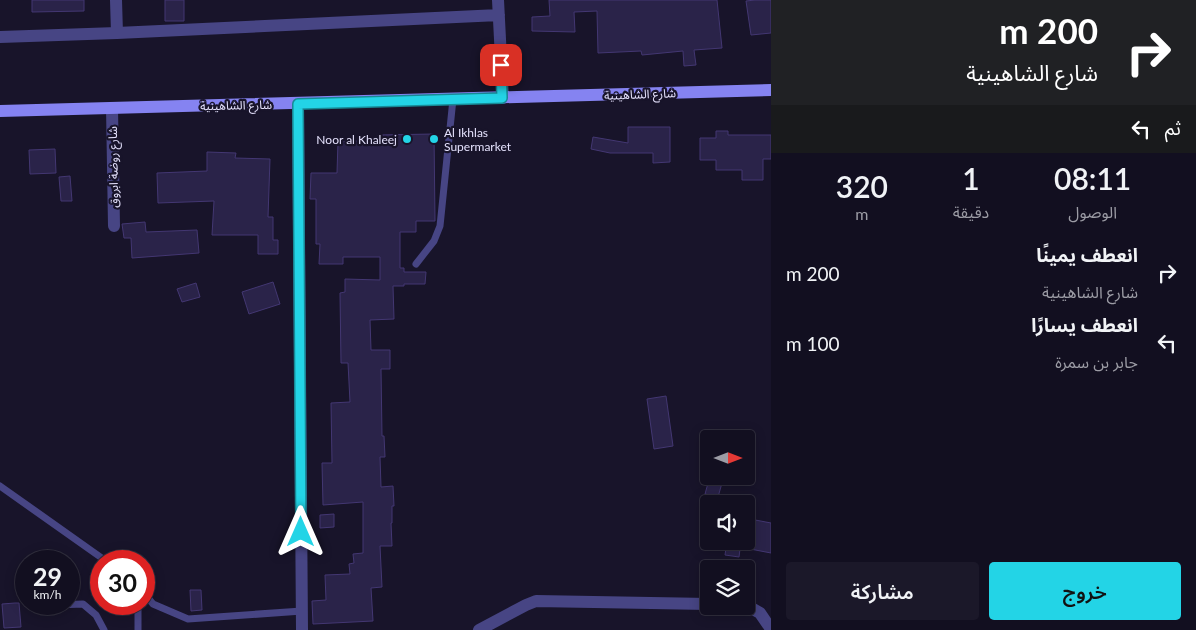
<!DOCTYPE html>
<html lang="ar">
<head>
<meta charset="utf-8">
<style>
	body { margin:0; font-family:Lato,"Noto Sans Arabic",sans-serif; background:#1b1829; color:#f1f3f6; direction:rtl; height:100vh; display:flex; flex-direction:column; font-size:19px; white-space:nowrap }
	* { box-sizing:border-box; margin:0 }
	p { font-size:16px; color:#9c9ca5 }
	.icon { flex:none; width:28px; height:28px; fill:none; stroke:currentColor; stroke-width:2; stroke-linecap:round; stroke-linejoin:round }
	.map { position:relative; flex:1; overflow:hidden; direction:ltr }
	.drawer { display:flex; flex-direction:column; background:#120f20; width:425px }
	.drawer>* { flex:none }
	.banner { background:#202124; color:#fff; overflow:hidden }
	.needle { width:32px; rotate:90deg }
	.tools { position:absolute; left:700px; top:430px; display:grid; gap:10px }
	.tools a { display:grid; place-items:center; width:55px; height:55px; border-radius:5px; background:#120f20; box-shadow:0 2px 12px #0003,0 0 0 1px #312f3e; font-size:25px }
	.speed { position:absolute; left:15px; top:550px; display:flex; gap:10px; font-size:25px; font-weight:700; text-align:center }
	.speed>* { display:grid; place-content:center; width:65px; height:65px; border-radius:50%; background:#120f20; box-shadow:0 2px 12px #0003,0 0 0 1px #312f3e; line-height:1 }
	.speed small { font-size:12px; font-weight:400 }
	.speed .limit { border:8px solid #d22; background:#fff; color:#111 }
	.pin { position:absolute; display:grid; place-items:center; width:42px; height:42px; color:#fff; margin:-21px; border-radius:10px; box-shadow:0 2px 8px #0006 }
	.me { position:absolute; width:55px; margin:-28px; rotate:0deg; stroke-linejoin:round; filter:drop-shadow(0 0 4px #0008) }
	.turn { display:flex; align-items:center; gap:18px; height:105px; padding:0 15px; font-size:22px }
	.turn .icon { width:65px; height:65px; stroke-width:2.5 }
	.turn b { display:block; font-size:35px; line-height:42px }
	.then { display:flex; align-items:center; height:48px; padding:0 15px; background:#0003; gap:10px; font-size:19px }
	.eta { display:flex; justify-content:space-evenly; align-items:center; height:85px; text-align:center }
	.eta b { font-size:30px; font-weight:600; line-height:35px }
	.primary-button { display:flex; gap:10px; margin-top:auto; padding:10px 15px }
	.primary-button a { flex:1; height:58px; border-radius:5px; background:#23d4e6; color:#111; font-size:20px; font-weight:600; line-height:58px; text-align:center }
	.primary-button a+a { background:#1b1829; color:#f1f3f6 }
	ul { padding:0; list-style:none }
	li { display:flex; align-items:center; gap:15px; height:70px; padding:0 15px }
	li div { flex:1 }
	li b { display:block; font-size:19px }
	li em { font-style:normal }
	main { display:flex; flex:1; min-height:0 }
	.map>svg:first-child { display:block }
	.building { fill:#2a2349; stroke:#433772 }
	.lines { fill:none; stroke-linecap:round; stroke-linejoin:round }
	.lane { stroke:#474584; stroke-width:7 }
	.street { stroke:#474584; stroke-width:12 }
	.secondary { stroke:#8583f1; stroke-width:12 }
	.route-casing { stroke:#178a96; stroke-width:12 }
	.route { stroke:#23d4e6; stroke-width:9 }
	.poi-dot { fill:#23d4e6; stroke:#18142a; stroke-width:2 }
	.labels { text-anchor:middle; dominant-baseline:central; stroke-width:4.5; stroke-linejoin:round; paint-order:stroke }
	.street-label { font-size:12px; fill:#e4e1fc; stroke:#18142a }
	.poi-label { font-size:12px; fill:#e4e1fc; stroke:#18142a; text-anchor:start }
</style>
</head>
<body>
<main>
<section class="drawer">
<div class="banner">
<div class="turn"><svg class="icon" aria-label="right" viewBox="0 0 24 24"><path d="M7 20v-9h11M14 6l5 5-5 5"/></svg><div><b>200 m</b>شارع الشاهينية</div></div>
<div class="then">ثم<svg class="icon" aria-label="left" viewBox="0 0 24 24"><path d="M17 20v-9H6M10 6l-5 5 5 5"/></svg></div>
</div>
<div class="eta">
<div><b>08:11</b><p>الوصول</p></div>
<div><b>1</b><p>دقيقة</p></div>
<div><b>320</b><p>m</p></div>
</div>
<ul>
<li><svg class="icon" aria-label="right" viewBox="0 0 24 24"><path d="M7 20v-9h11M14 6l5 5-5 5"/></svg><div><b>انعطف يمينًا</b><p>شارع الشاهينية</p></div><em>200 m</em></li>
<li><svg class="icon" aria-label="left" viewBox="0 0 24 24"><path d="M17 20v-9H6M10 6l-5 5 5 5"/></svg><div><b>انعطف يسارًا</b><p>جابر بن سمرة</p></div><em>100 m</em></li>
</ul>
<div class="primary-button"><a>خروج</a><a>مشاركة</a></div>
</section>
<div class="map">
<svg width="771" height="630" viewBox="0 0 771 630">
	<rect width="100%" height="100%" fill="#18142a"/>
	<!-- building -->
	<path class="building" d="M32 0H84V11L32 12Z
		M165 0H184V21H165Z
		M549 0H717L722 48 694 50 696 65 684 66 683 51 642 55 641 51 598 53 597 11 574 12 575 32 532 31V17L550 16Z
		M755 0H771V33L751 35 746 1Z
		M628 127H670V162L653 163V153H610L591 149 593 137 628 143Z
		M716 131H728V135H771V159H763V180H742V170H716V160H700V138H716Z
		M434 134 435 221H416V232H400V268H404V272H426L425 284H404V286H393L394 319 370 320 371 350H390V369H381L382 436H384L385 457H380L381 487 393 486 394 506H392V523H391L392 546H380L382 587 371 588 373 621 313 624 312 601 326 600 325 575 350 574 349 564 354 563 353 554 363 553V502L323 505 322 463H332L331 403 350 402 348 363H341L340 293 345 292V279L380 280V257H343V264H319L320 244H316V199H310L311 173H337L338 141H363V138H378V135Z
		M55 149 56 173 30 174 29 150Z
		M207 152 236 153 235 158 270 159 268 217H273V240H278V254H258V235H212L214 201 158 203 157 173 207 171Z
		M70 176 72 201H61L59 177Z
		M145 222 146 232 197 230 199 253 132 258 131 238H124L122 224Z
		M273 282 280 304 249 314 242 292Z
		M196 283 200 297 182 302 177 289Z
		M666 396 673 446 654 449 647 399Z
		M710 476H724L718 497 705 494Z
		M334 514V527L320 528V515Z
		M750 519 771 523V553L745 548Z
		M727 541H741L739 557 725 555Z
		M190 590H201L202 610 191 611Z
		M15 603H19L21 627 4 628 2 604Z"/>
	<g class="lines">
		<!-- lane -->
		<path class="lane" d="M416 264 434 241 440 226 453 99
			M0 486 106 561
			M144 593 153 604 188 619 302 611
			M30 606 83 604 96 615 104 630
			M138 630V604"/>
		<!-- street -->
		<path class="street" d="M116 0 117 33
			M498 0 503 98
			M0 37 117 33 499 15
			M298 103 302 630
			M112 108 114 226
			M746 605 760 613 771 629
			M479 630 526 605 536 601 709 604"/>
		<!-- secondary -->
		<path class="secondary" d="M0 111 771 90"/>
	</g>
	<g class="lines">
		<defs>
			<path id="route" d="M301 532 298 104 502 98 501 65"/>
		</defs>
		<!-- route casing -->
		<use href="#route" class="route-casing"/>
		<!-- route -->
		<use href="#route" class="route"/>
	</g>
	<!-- markers -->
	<g class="poi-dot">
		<circle cx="407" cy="139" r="5"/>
		<circle cx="434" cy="139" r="5"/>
	</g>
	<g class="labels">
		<!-- street labels -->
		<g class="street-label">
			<text transform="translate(640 94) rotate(-2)">شارع الشاهينية</text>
			<text transform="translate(236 105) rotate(-1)">شارع الشاهينية</text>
			<text transform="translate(113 167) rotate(-91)">شارع روضة ابروق</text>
		</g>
		<!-- poi labels -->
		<g class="poi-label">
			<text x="444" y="132">Al Ikhlas<tspan x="444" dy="14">Supermarket</tspan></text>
			<text x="397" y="139" text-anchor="end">Noor al Khaleej</text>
		</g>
	</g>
</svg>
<div class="tools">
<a><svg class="needle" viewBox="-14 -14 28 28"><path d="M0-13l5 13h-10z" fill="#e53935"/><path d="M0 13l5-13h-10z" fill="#9c9ca5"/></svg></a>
<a><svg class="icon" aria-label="sound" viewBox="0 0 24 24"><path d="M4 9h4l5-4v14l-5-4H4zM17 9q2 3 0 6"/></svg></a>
<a><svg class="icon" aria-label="layers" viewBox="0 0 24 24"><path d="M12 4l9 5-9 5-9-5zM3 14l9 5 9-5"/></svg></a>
</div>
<div class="speed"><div>29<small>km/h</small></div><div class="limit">30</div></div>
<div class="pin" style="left:501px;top:65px;background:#d93025"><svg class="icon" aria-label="arrive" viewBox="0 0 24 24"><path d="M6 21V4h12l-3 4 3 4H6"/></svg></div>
<svg class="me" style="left:301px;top:532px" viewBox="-20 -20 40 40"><path d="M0-17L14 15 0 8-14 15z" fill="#23d4e6" stroke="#fff" stroke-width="4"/></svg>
</div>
</main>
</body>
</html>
